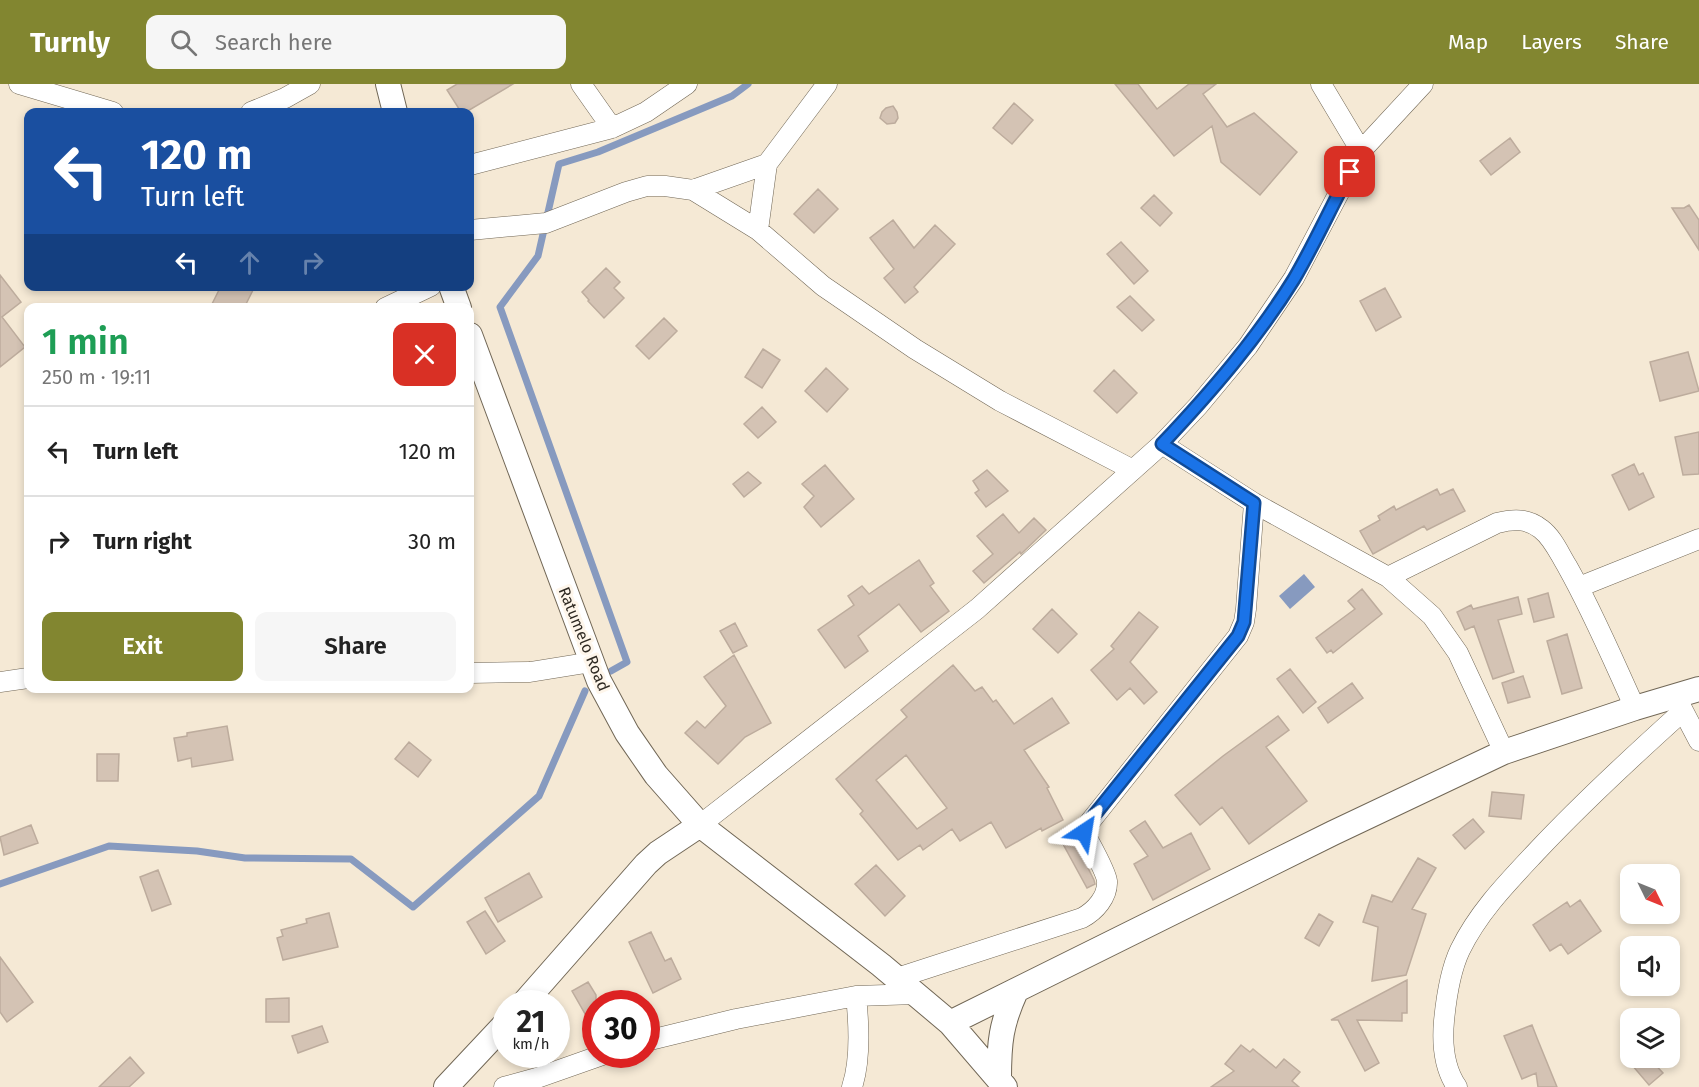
<!DOCTYPE html>
<html lang="en">
<head>
<meta charset="utf-8">
<style>
	body { margin:0; font-family:"Fira Sans",sans-serif; background:#f6f6f6; color:#222; height:100vh; display:flex; flex-direction:column; font-size:22px; white-space:nowrap }
	* { box-sizing:border-box; margin:0 }
	p { font-size:20px; color:#767676 }
	.icon { flex:none; width:33px; height:33px; fill:none; stroke:currentColor; stroke-width:2; stroke-linecap:round; stroke-linejoin:round }
	.map { position:relative; flex:1; overflow:hidden }
	.details { position:absolute; left:24px; top:219px; width:450px; height:390px; display:flex; flex-direction:column; background:#fff; border-radius:12px; box-shadow:0 3px 9px #0003 }
	.details>* { flex:none }
	.banner { position:absolute; left:24px; top:24px; width:450px; height:183px; border-radius:12px; box-shadow:0 3px 9px #0003; background:#1a4fa0; color:#fff; overflow:hidden }
	.needle { width:39px; rotate:133deg }
	.tools { position:absolute; left:1620px; top:780px; display:grid; gap:12px }
	.tools a { display:grid; place-items:center; width:60px; height:60px; border-radius:12px; background:#fff; box-shadow:0 3px 9px #0003; font-size:30px }
	.speed { position:absolute; left:492px; top:906px; display:flex; gap:12px; font-size:30px; font-weight:700; text-align:center }
	.speed>* { display:grid; place-content:center; width:78px; height:78px; border-radius:50%; background:#fff; box-shadow:0 3px 9px #0003; line-height:1 }
	.speed small { font-size:15px; font-weight:400 }
	.speed .limit { border:9px solid #d22; background:#fff; color:#111 }
	.pin { position:absolute; display:grid; place-items:center; width:51px; height:51px; color:#fff; margin:-26px; border-radius:12px; box-shadow:0 3px 9px #0006 }
	.me { position:absolute; width:66px; margin:-33px; rotate:33deg; stroke-linejoin:round; filter:drop-shadow(0 0 4px #0008) }
	.turn { display:flex; align-items:center; gap:21px; height:126px; padding:0 18px; font-size:27px }
	.turn .icon { width:78px; height:78px; stroke-width:2.5 }
	.turn b { display:block; font-size:42px; line-height:51px }
	.lanes { display:flex; align-items:center; height:57px; padding:0 18px; background:#0003; justify-content:center; gap:30px; direction:ltr }
	.lanes .off { opacity:.35 }
	.round { display:grid; place-items:center; flex:none; width:63px; height:63px; border-radius:12px; background:#f6f6f6 }
	.head { display:flex; align-items:center; justify-content:space-between; height:102px; padding:0 18px }
	h1 { font-size:36px; font-weight:600; line-height:45px; color:#1e9e55 }
	.action { display:flex; gap:12px; margin-top:auto; padding:12px 18px }
	.action a { flex:1; height:69px; border-radius:12px; background:#828630; color:#fff; font-size:24px; font-weight:600; line-height:69px; text-align:center }
	.action a+a { background:#f6f6f6; color:#222 }
	ul { padding:0; list-style:none }
	li { display:flex; align-items:center; gap:18px; height:90px; padding:0 18px; border-top:2px solid #e0e0e0 }
	li div { flex:1 }
	li b { display:block; font-size:22px }
	li em { font-style:normal }
	header { display:flex; align-items:center; gap:36px; box-sizing:border-box; height:84px; padding:0 30px; background:#828630; color:#fff }
	header strong { font-size:28px }
	nav { display:flex; gap:33px; margin-inline-start:auto; font-size:21px }
	.search { width:420px; height:54px; background:#f6f6f6; display:flex; align-items:center; gap:15px; box-sizing:border-box; padding:0 21px; border-radius:12px; color:#767676; font-size:22px }
	.map>svg:first-child { display:block }
	.water { fill:#879abf }
	.lines { fill:none; stroke-linecap:round; stroke-linejoin:round }
	.stream { stroke:#879abf; stroke-width:7 }
	.building { fill:#d4c3b4; stroke:#bdac9d; stroke-width:1.5; fill-rule:evenodd }
	.minor-casing { stroke:#716756; stroke-width:21 }
	.tertiary-casing { stroke:#716756; stroke-width:26 }
	.minor { stroke:#fff; stroke-width:20 }
	.tertiary { stroke:#fff; stroke-width:24 }
	.route-casing { stroke:#114b97; stroke-width:15 }
	.route { stroke:#1a73e8; stroke-width:10 }
	.labels { text-anchor:middle; dominant-baseline:central; stroke-width:6; stroke-linejoin:round; paint-order:stroke }
	.street-label { font-size:16px; fill:#2f2a23; stroke:#fef6eb }
</style>
</head>
<body>
<header>
<strong>Turnly</strong>
<div class="search"><svg class="icon" aria-label="search" viewBox="0 0 24 24"><circle cx="10" cy="10" r="6"/><path d="M15 15l6 6"/></svg>Search here</div>
<nav><a>Map</a><a>Layers</a><a>Share</a></nav>
</header>
<div class="map">
<svg width="1699" height="1003" viewBox="0 0 1699 1003">
	<rect width="100%" height="100%" fill="#f5e9d5"/>
	<!-- water -->
	<path class="water" d="M1304 490 1315 503 1290 525 1279 512Z"/>
	<g class="lines">
		<!-- stream -->
		<path class="stream" d="M611 587 627 578 500 223 538 172 559 80 598 68 732 12 748 0
			M0 800 109 762 197 767 245 774 351 775 413 823 539 712 585 607"/>
	</g>
	<!-- building -->
	<path class="building" d="M457 0H513L466 28H461L447 6Z
		M1115 0H1138L1157 25 1189 0H1216L1203 10 1227 43 1254 29 1297 68 1260 111 1221 78 1212 42 1174 72Z
		M1014 19 1033 36 1012 60 993 44Z
		M893 22 897 28 898 34 895 39 887 40 880 34 882 28 886 24Z
		M1510 54 1520 68 1491 91 1480 77Z
		M818 105 838 125 814 149 794 130Z
		M1154 111 1172 129 1160 142 1141 124Z
		M1689 121 1699 136V166L1672 124H1684Z
		M893 136 914 164 935 141 955 160 914 203 918 208 905 219 884 194 894 185 870 154Z
		M1121 158 1148 187 1134 200 1107 170Z
		M606 184 620 198 614 204 624 214 604 234 588 217 589 216 582 208Z
		M0 191 21 218 2 233 25 263 0 283Z
		M221 202H255L244 224H210Z
		M1385 204 1401 233 1376 247 1360 217Z
		M1130 212 1154 236 1142 247 1117 223Z
		M664 234 677 247 649 275 636 262Z
		M763 265 780 276 762 304 745 293Z
		M1688 268 1699 307 1660 317 1650 278Z
		M826 284 848 305 827 328 805 307Z
		M1114 286 1137 309 1117 329 1094 307Z
		M762 323 776 338 758 354 744 340Z
		M1699 348V390L1683 391 1675 353Z
		M1634 380 1639 391 1643 389 1654 413 1629 426 1612 391Z
		M825 381 854 415 821 443 804 423 814 412 802 400Z
		M987 386 1008 407 986 423 975 409 979 406 973 397Z
		M748 388 761 399 744 413 733 400Z
		M1437 405 1440 411 1453 405 1465 427 1427 446 1424 442 1373 470 1360 447 1380 436 1378 432 1394 422 1396 426Z
		M1003 430 1019 449 1034 434 1046 446 1021 470 1020 468 984 499 973 487 993 470 977 452Z
		M919 476 934 499 930 502 949 527 921 548 899 520 858 552 868 567 845 584 818 546 854 521 848 512 862 502 869 510Z
		M1362 505 1382 530 1333 569 1331 566 1327 569 1316 554 1355 525 1348 517Z
		M1548 509 1554 533 1534 538 1528 515Z
		M1518 513 1522 530 1498 536 1514 588 1493 595 1474 542 1465 546 1457 528 1471 521 1473 525Z
		M1052 525 1077 550 1058 569 1033 545Z
		M1139 528 1158 543 1130 578 1157 608 1144 620 1130 604 1117 616 1091 586 1114 565 1111 562Z
		M735 539 747 562 733 569 720 547Z
		M1567 550 1582 604 1562 610 1547 557Z
		M734 571 771 639 745 653 718 680 685 649 697 637 705 644 726 622 704 593Z
		M953 581 975 607 982 603 993 618 996 616 1014 640 1052 614 1069 639 1024 666 1049 703 1047 704 1063 736 1042 747 1041 744 1006 764 991 738 960 757 952 745 923 766 920 761 898 776 860 730 863 727 836 695 907 633 901 626ZM906 671 947 724 917 745 876 696Z
		M1290 585 1316 618 1303 629 1277 595Z
		M1523 592 1530 613 1508 619 1502 599Z
		M1352 599 1363 614 1328 639 1318 624Z
		M1278 632 1289 646 1266 663 1307 717 1249 760 1222 723 1200 741 1175 711 1223 672Z
		M227 642 233 676 192 683 191 674 178 677 174 654 187 652V649Z
		M409 658 431 676 418 693 395 675Z
		M97 670H119L118 697H97Z
		M1492 708 1524 711 1521 735 1489 732Z
		M1473 735 1484 748 1465 765 1453 751Z
		M1145 737 1163 764 1191 749 1210 785 1153 816 1134 780 1148 772 1130 747Z
		M31 741 38 759 4 771 0 753Z
		M1072 741 1074 756 1094 796 1095 800 1087 804 1057 749Z
		M1418 774 1436 784 1412 825 1426 830 1406 891 1372 897 1378 843 1363 838 1372 811 1392 818Z
		M876 781 905 812 885 832 855 800Z
		M158 786 171 820 152 827 140 793Z
		M529 789 542 813 498 838 485 814Z
		M1580 816 1601 847 1568 870 1561 860 1550 867 1533 841 1567 818 1570 823Z
		M485 827 505 857 486 870 467 838Z
		M329 829 338 863 283 876 277 854 283 852 281 846 307 839 306 835Z
		M1319 830 1333 838 1319 862 1305 854Z
		M651 848 665 877 671 874 681 895 653 909 629 858Z
		M0 873 33 918 7 938 0 928Z
		M1407 896V929H1402V937L1357 936 1379 979 1365 987 1338 936H1331Z
		M588 898 596 911V949L572 907Z
		M289 914V938H266V915Z
		M1532 941 1537 954 1557 1003H1538L1536 989 1522 995 1504 952Z
		M322 942 328 958 298 969 292 952Z
		M1241 961 1250 968 1253 965 1276 984 1284 975 1300 988 1292 997 1299 1003H1211L1234 987 1225 980Z
		M130 973 144 989 129 1003H99Z
		M1626 974H1649L1663 989 1649 1001Z"/>
	<g class="lines">
		<defs>
			<path id="minor" d="M19 0 113 28
				M581 0 612 44
				M1321 0 1361 67
				M251 28 285 14 310 0
				M470 81 612 44 646 28 687 0
				M693 106 767 80 827 0
				M470 146 546 139 626 108 647 102H665L693 106 758 146 823 202 915 265 1000 317 1133 386
				M758 146 767 80
				M385 224 431 202
				M1162 360 1254 419 1388 493 1432 532 1458 569 1504 668
				M1388 493 1497 439C1513 435 1527 434 1541 445 1553 454 1559 469 1567 482 1593 528 1613 576 1635 624
				M1579 503 1699 455
				M470 589 530 588 592 578
				M0 598 28 594
				M1678 617 1699 657
				M700 741 977 525 1162 360 1198 322 1248 262 1294 194 1361 67 1423 0
				M897 894 1082 834C1095 827 1108 813 1107 797 1106 787 1090 760 1085 750V744L1238 552 1244 538 1246 525 1254 419
				M646 957 736 935 856 912
				M504 1003 537 994 605 970
				M852 1003C861 976 859 940 856 912L916 910
				M1457 1003C1444 984 1442 959 1444 937 1446 916 1451 885 1460 866 1479 827 1509 797 1538 766 1584 717 1633 672 1683 627"/>
			<path id="tertiary" d="M388 0 395 28
				M451 202 459 224
				M470 251 599 597 627 649 656 691 700 741 881 881 950 939 1005 1003
				M523 920 646 780 658 769 700 741
				M950 939 1333 749 1504 668 1635 624 1699 605
				M999 995C999 958 1001 940 1016 907
				M446 1003 506 939"/>
		</defs>
		<!-- minor casing -->
		<use href="#minor" class="minor-casing"/>
		<!-- tertiary casing -->
		<use href="#tertiary" class="tertiary-casing"/>
		<!-- minor -->
		<use href="#minor" class="minor"/>
		<!-- tertiary -->
		<use href="#tertiary" class="tertiary"/>
	</g>
	<g class="lines">
		<defs>
			<path id="route" d="M1084 748 1088 739 1238 552 1244 538 1254 419 1162 360C1210 309 1257 255 1294 195 1314 161 1331 123 1350 88"/>
		</defs>
		<!-- route casing -->
		<use href="#route" class="route-casing"/>
		<!-- route -->
		<use href="#route" class="route"/>
	</g>
	<g class="labels">
		<!-- street labels -->
		<g class="street-label">
			<text transform="translate(584 555) rotate(68)">Ratumelo Road</text>
		</g>
	</g>
</svg>
<div class="tools">
<a><svg class="needle" viewBox="-14 -14 28 28"><path d="M0-13l5 13h-10z" fill="#e53935"/><path d="M0 13l5-13h-10z" fill="#767676"/></svg></a>
<a><svg class="icon" aria-label="sound" viewBox="0 0 24 24"><path d="M4 9h4l5-4v14l-5-4H4zM17 9q2 3 0 6"/></svg></a>
<a><svg class="icon" aria-label="layers" viewBox="0 0 24 24"><path d="M12 4l9 5-9 5-9-5zM3 14l9 5 9-5"/></svg></a>
</div>
<div class="speed"><div>21<small>km/h</small></div><div class="limit">30</div></div>
<div class="pin" style="left:1350px;top:88px;background:#d93025"><svg class="icon" aria-label="arrive" viewBox="0 0 24 24"><path d="M6 21V4h12l-3 4 3 4H6"/></svg></div>
<svg class="me" style="left:1084px;top:748px" viewBox="-20 -20 40 40"><path d="M0-17L14 15 0 8-14 15z" fill="#1a73e8" stroke="#fff" stroke-width="4"/></svg>
<div class="banner">
<div class="turn"><svg class="icon" aria-label="left" viewBox="0 0 24 24"><path d="M17 20v-9H6M10 6l-5 5 5 5"/></svg><div><b>120 m</b>Turn left</div></div>
<div class="lanes"><svg class="icon" aria-label="left" viewBox="0 0 24 24"><path d="M17 20v-9H6M10 6l-5 5 5 5"/></svg><svg class="icon off" aria-label="ahead" viewBox="0 0 24 24"><path d="M12 20V5M6 11l6-6 6 6"/></svg><svg class="icon off" aria-label="right" viewBox="0 0 24 24"><path d="M7 20v-9h11M14 6l5 5-5 5"/></svg></div>
</div>
<section class="details">
<div class="head"><div><h1>1 min</h1><p>250 m · 19:11</p></div><a class="round" style="background:#d93025;color:#fff"><svg class="icon" aria-label="close" viewBox="0 0 24 24"><path d="M6 6l12 12M18 6L6 18"/></svg></a></div>
<ul>
<li><svg class="icon" aria-label="left" viewBox="0 0 24 24"><path d="M17 20v-9H6M10 6l-5 5 5 5"/></svg><div><b>Turn left</b></div><em>120 m</em></li>
<li><svg class="icon" aria-label="right" viewBox="0 0 24 24"><path d="M7 20v-9h11M14 6l5 5-5 5"/></svg><div><b>Turn right</b></div><em>30 m</em></li>
</ul>
<div class="action"><a>Exit</a><a>Share</a></div>
</section>
</div>
</body>
</html>
